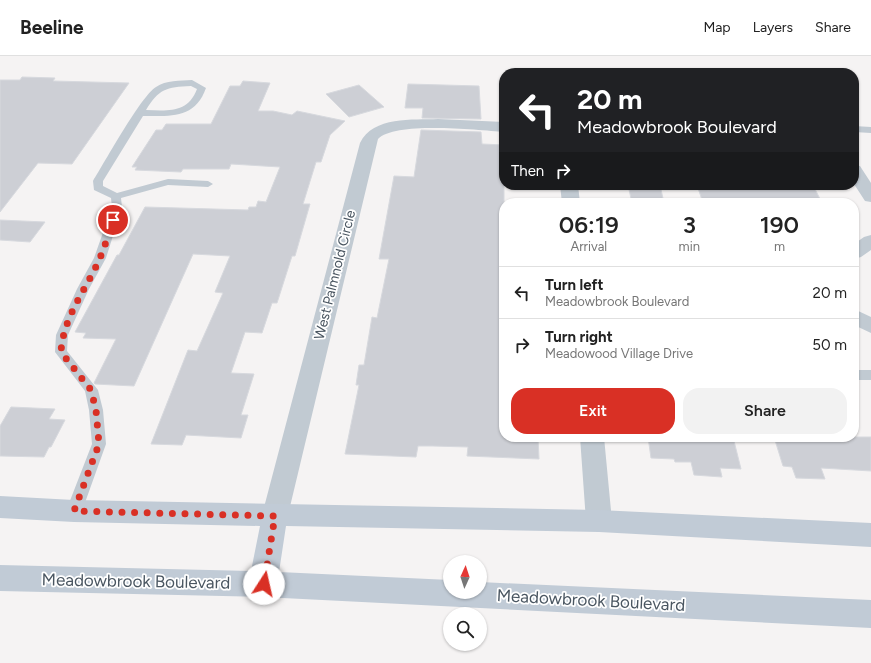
<!DOCTYPE html>
<html lang="en">
<head>
<meta charset="utf-8">
<style>
	body { margin:0; font-family:Figtree,sans-serif; background:#f2f2f2; color:#222; height:100vh; display:flex; flex-direction:column; font-size:15px; white-space:nowrap }
	* { box-sizing:border-box; margin:0 }
	p { font-size:13px; color:#767676 }
	.icon { flex:none; width:22px; height:22px; fill:none; stroke:currentColor; stroke-width:2; stroke-linecap:round; stroke-linejoin:round }
	.map { position:relative; flex:1; overflow:hidden }
	.side { position:absolute; left:499px; top:142px; width:360px; height:244px; display:flex; flex-direction:column; background:#fff; border-radius:16px; box-shadow:0 1px 3px #0004 }
	.side>* { flex:none }
	.top-card { position:absolute; left:499px; top:12px; width:360px; height:122px; border-radius:16px; box-shadow:0 1px 3px #0004; background:#202124; color:#fff; overflow:hidden }
	.needle { width:26px; rotate:3deg }
	.tools { position:absolute; left:443px; top:499px; display:grid; gap:8px }
	.tools a { display:grid; place-items:center; width:44px; height:44px; border-radius:50%; background:#fff; box-shadow:0 1px 3px #0004; font-size:20px }
	.pin { position:absolute; display:grid; place-items:center; width:34px; height:34px; color:#fff; margin:-17px; border:2px solid #fff; border-radius:50%; box-shadow:0 1px 4px #0007 }
	.me { position:absolute; width:44px; margin:-22px; rotate:10deg; stroke-linejoin:round; filter:drop-shadow(0 0 3px #0008) }
	.turn { display:flex; align-items:center; gap:14px; height:84px; padding:0 12px; font-size:18px }
	.turn .icon { width:52px; height:52px; stroke-width:2.5 }
	.turn b { display:block; font-size:28px; line-height:34px }
	.then { display:flex; align-items:center; height:38px; padding:0 12px; background:#0003; gap:8px; font-size:15px }
	.eta { display:flex; justify-content:space-evenly; align-items:center; height:68px; text-align:center }
	.eta b { font-size:24px; font-weight:600; line-height:28px }
	.button { display:flex; gap:8px; margin-top:auto; padding:8px 12px }
	.button a { flex:1; height:46px; border-radius:16px; background:#d93025; color:#fff; font-size:16px; font-weight:600; line-height:46px; text-align:center }
	.button a+a { background:#f2f2f2; color:#222 }
	ul { padding:0; list-style:none }
	li { display:flex; align-items:center; gap:12px; height:52px; padding:0 12px; border-top:1px solid #e0e0e0 }
	li div { flex:1 }
	li b { display:block; font-size:15px }
	li em { font-style:normal }
	header { display:flex; align-items:center; gap:24px; box-sizing:border-box; height:56px; padding:0 20px; background:#fff; border-bottom:1px solid #e0e0e0 }
	header strong { font-size:19px }
	nav { display:flex; gap:22px; margin-inline-start:auto; font-size:14px }
	.map>svg:first-child { display:block }
	.building { fill:#cdcfd5; stroke:#d7d9de }
	.lines { fill:none; stroke-linecap:round; stroke-linejoin:round }
	.lane { fill:#c1cad2; fill-rule:evenodd }
	.street { fill:#c1cad2; fill-rule:evenodd }
	.secondary { fill:#c1cbd6; fill-rule:evenodd }
	.route { stroke:#d93025; stroke-width:7; stroke-dasharray:0 12.6 }
	.labels { text-anchor:middle; dominant-baseline:central; stroke-width:3.5; stroke-linejoin:round; paint-order:stroke }
	.street-label { font-size:14px; fill:#4a5661; stroke:#fff }
	.near-street-label { font-size:17px; fill:#4a5661; stroke:#fff }
</style>
</head>
<body>
<header>
<strong>Beeline</strong>
<nav><a>Map</a><a>Layers</a><a>Share</a></nav>
</header>
<div class="map">
<svg width="871" height="607" viewBox="0 0 871 607">
	<rect width="100%" height="100%" fill="#f5f3f3"/>
	<!-- building -->
	<path class="building" d="M22 21 55 22 53 25 129 27 72 108 38 107 0 156V24H20Z
		M243 25 270 27 258 55H273L292 59 297 55 345 65 330 79 321 106H316L303 148H310L295 200H292L277 247H272L262 277 245 276 231 317 254 318 241 359H248L241 382 186 379 182 389 151 388 188 294 197 295 223 237 215 236 230 200 193 198 134 330 95 328 94 327 116 283 83 282 86 277 75 276 117 199H119L145 151 248 154 249 151H256L258 145 266 146 280 111 231 108 229 113H183L181 116 135 114 137 111H132L156 74H162L166 68H211L230 30H240Z
		M408 28 479 30 481 63 422 62 423 52H405Z
		M359 29 384 51 349 61 326 38Z
		M421 74 481 76 482 88 504 89V381H538L539 403 467 400 468 391 433 390H418L416 401 345 398 359 329H356L359 309H364L372 261 377 262 389 203H379L394 120 414 121Z
		M628 129H660L664 147H632Z
		M697 129H813L822 147H703Z
		M0 164 45 166 30 186 0 184Z
		M11 351 55 353 49 363 65 364 51 391H49L44 401 0 400V370Z
		M648 381H733L741 413 720 412 722 421 694 419 691 406H675L674 403 651 402Z
		M774 381H871V415L821 412 825 423 796 422 792 411 783 410Z"/>
	<g class="lines">
		<!-- lane -->
		<path class="lane" d="M192 24 206 32C195 63 171 60 143 60L103 125V130L117 137 168 123 208 125 213 128 208 131 168 129 121 142 122 151 106 202 89 233 68 279 67 295 98 334 103 354 106 388 82 455 79 460 74 462 69 460 66 455 92 388 89 354 85 335 55 296 56 279 77 233 94 202 112 151 111 142 94 134 93 125C105 106 141 40 156 31 166 24 180 25 192 24ZM191 30 197 33C188 57 168 55 146 54 159 33 166 31 191 30Z
			M854 70 871 71V77L854 76Z
			M854 314H871V324H854Z"/>
		<!-- street -->
		<path class="street" d="M438 63 504 66V76C478 74 395 65 378 83L288 459 284 467 275 470 266 467 262 459 360 87C373 60 413 64 438 63Z
			M854 109 860 110 871 127V146L865 145 854 128Z
			M560 129H578L580 147H562Z
			M871 179V194L861 201 854 203V188L864 181Z
			M854 253 871 261V277L854 269Z
			M580 381H604L612 465 608 473 599 476 590 473 586 465Z"/>
		<!-- secondary -->
		<path class="secondary" d="M0 440 74 444 599 454 871 467V491L599 476 286 470 279 516 450 524V536H480V526L871 544V572L263 541 0 535V509L251 515 260 470 74 466 0 462Z"/>
	</g>
	<g class="lines">
		<!-- route -->
		<path class="route" d="M113 164C109 177 105 190 100 202 86 234 63 261 61 296L91 334 96 354 99 388 74 455 275 460 264 528"/>
	</g>
	<g class="labels">
		<!-- street labels -->
		<g class="street-label">
			<text transform="translate(335 219) rotate(-76)">West Palmnold Circle</text>
		</g>
		<!-- near-street labels -->
		<g class="near-street-label">
			<text transform="translate(136 525) rotate(1)">Meadowbrook Boulevard</text>
			<text transform="translate(591 544) rotate(3)">Meadowbrook Boulevard</text>
		</g>
	</g>
</svg>
<div class="tools">
<a><svg class="needle" viewBox="-14 -14 28 28"><path d="M0-13l5 13h-10z" fill="#e53935"/><path d="M0 13l5-13h-10z" fill="#767676"/></svg></a>
<a><svg class="icon" aria-label="search" viewBox="0 0 24 24"><circle cx="10" cy="10" r="6"/><path d="M15 15l6 6"/></svg></a>
</div>
<div class="pin" style="left:113px;top:164px;background:#d93025"><svg class="icon" aria-label="arrive" viewBox="0 0 24 24"><path d="M6 21V4h12l-3 4 3 4H6"/></svg></div>
<svg class="me" style="left:264px;top:528px" viewBox="-20 -20 40 40"><circle r="19" fill="#fff"/><path d="M0-13L10 11 0 6-10 11z" fill="#d93025"/></svg>
<div class="top-card">
<div class="turn"><svg class="icon" aria-label="left" viewBox="0 0 24 24"><path d="M17 20v-9H6M10 6l-5 5 5 5"/></svg><div><b>20 m</b>Meadowbrook Boulevard</div></div>
<div class="then">Then<svg class="icon" aria-label="right" viewBox="0 0 24 24"><path d="M7 20v-9h11M14 6l5 5-5 5"/></svg></div>
</div>
<section class="side">
<div class="eta">
<div><b>06:19</b><p>Arrival</p></div>
<div><b>3</b><p>min</p></div>
<div><b>190</b><p>m</p></div>
</div>
<ul>
<li><svg class="icon" aria-label="left" viewBox="0 0 24 24"><path d="M17 20v-9H6M10 6l-5 5 5 5"/></svg><div><b>Turn left</b><p>Meadowbrook Boulevard</p></div><em>20 m</em></li>
<li><svg class="icon" aria-label="right" viewBox="0 0 24 24"><path d="M7 20v-9h11M14 6l5 5-5 5"/></svg><div><b>Turn right</b><p>Meadowood Village Drive</p></div><em>50 m</em></li>
</ul>
<div class="button"><a>Exit</a><a>Share</a></div>
</section>
</div>
</body>
</html>
